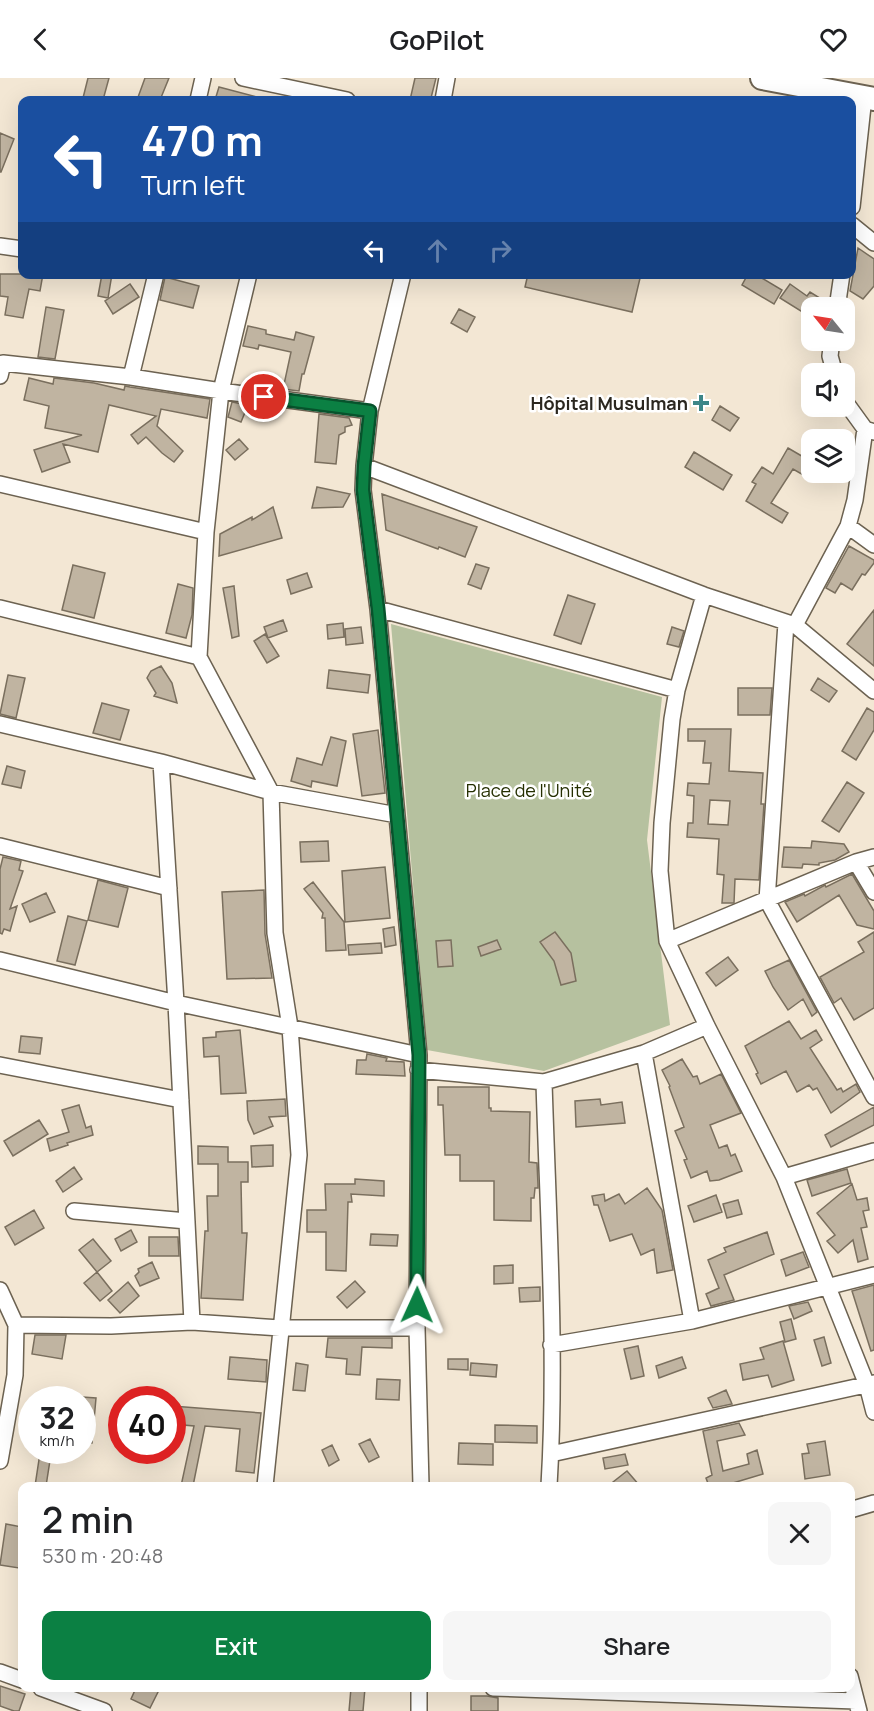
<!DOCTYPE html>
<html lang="en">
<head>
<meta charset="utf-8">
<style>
	body { margin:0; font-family:Manrope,sans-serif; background:#f6f6f6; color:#202124; height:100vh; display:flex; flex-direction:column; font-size:22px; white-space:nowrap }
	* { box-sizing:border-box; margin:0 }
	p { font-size:20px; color:#757577 }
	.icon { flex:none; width:33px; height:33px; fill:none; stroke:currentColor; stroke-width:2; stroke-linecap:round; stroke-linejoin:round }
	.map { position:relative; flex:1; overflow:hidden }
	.side { position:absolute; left:18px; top:1404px; width:837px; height:210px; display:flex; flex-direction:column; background:#fff; border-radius:12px; box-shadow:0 6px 24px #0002 }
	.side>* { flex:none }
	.top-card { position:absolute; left:18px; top:18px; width:838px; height:183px; border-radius:12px; box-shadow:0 6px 24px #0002; background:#1a4fa0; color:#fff; overflow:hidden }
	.needle { width:39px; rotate:300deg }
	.buttons { position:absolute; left:801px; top:219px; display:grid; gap:12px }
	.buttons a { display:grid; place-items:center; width:54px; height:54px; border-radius:12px; background:#fff; box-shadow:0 6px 24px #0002; font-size:30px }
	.speed { position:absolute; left:18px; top:1308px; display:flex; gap:12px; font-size:30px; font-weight:700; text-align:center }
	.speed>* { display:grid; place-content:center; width:78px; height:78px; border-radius:50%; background:#fff; box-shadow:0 6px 24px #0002; line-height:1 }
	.speed small { font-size:15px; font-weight:400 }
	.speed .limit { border:9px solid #d22; background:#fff; color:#111 }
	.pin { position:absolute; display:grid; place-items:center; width:51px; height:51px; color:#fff; margin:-26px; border:3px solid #fff; border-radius:50%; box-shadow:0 2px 6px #0007 }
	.me { position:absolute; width:66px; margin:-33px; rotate:1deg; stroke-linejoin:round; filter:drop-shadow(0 0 4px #0008) }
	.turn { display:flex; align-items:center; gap:21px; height:126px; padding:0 24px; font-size:27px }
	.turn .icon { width:78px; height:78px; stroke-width:2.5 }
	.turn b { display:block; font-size:42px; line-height:51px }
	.lanes { display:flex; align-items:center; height:57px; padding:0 24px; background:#0003; justify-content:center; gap:30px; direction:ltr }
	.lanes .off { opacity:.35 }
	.round { display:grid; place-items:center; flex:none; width:63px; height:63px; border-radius:12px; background:#f6f6f6 }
	.head { display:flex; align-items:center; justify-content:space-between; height:102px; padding:0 24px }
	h1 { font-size:36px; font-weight:600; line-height:45px }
	.cta { display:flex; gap:12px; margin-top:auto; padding:12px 24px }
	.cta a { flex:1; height:69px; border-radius:12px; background:#0b8043; color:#fff; font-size:24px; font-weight:600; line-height:69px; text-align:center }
	.cta a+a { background:#f6f6f6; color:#202124 }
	header { display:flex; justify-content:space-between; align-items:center; height:78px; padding:0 24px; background:#fff; font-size:27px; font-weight:600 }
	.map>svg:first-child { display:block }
	.green { fill:#b6c19f }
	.building { fill:#c0b4a1; stroke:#7a6f5e; stroke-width:1.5; fill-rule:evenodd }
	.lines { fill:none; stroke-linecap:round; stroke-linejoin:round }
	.minor-casing { stroke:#6c6251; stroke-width:18 }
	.highway-casing { stroke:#6c6251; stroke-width:26 }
	.minor { stroke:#fff; stroke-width:15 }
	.highway { stroke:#fff; stroke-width:22 }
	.route-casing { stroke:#07532c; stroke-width:15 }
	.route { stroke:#0b8043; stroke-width:10 }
	.poi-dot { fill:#3d8688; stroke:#fff; stroke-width:2 }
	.labels { text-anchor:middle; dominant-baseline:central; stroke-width:5; stroke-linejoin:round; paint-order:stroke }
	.poi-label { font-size:18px; font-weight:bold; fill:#2b271f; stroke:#fff; text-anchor:end }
	.park-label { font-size:18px; fill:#252f01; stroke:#fff }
</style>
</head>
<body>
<header><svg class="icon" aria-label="back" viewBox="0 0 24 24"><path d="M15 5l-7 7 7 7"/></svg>GoPilot<svg class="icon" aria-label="heart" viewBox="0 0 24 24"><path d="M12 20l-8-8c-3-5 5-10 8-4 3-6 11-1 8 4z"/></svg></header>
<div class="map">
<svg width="874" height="1633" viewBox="0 0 874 1633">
	<rect width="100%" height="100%" fill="#f3e7d4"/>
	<!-- green -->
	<path class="green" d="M391 546 662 619 647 762 670 947 544 993 427 972Z"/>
	<!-- building -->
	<path class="building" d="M88 0H109L103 22H92L83 20Z
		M145 0H169L160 22H137Z
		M415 0H436L431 20 428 22H410Z
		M219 9 257 19V22H215Z
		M0 55 14 61 1 94H0Z
		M858 170 874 181V208L863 221 850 213Z
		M0 196H43L40 213 29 211 23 240 5 237 8 219 0 218Z
		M102 196H112L108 220 98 218Z
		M528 196H641L632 234 525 209Z
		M748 196H755L782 212 774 226 742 207Z
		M165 199 199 208 193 230 160 222Z
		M130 206 139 219 113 236 105 223Z
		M790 206 807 218 810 214 828 225 827 230H812V240L780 220Z
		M46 229 64 232 55 281 38 279Z
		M459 231 475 239 467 254 451 245Z
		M248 248 266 252V256L294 262 296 254 314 259 304 296H302L299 313 283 311 291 274 259 267 258 271 243 268Z
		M29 300 53 306 54 300 94 305 124 312 125 308 130 309 210 321 207 340 161 331 157 348 183 373 174 384 162 375 146 359 138 366 131 357 156 338 109 327 98 374 63 366 70 384 42 394 34 372 82 357 45 350 49 328 24 322Z
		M232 324 248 327 241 344 228 339Z
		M720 328 739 340 730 353 712 342Z
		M319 336 349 340 352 347 345 349V354L339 357 336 386 315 384Z
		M239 361 248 371 235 382 226 372Z
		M788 370 812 384V402L793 391 771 425 788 435 782 445 746 423 756 406 752 404 762 389 773 396Z
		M694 374 732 397 723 412 685 389Z
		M317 409 350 416 343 429 312 430Z
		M382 416 477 449 465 479 439 469 438 471 386 452Z
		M273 429 282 460 219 478 220 456 252 439V442Z
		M849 468 874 482V485L865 497 862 496 852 512 841 505 835 515 826 510Z
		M476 486 489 490 481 511 468 506Z
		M73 487 105 495 94 540 62 532Z
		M307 495 312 509 291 516 287 502Z
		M178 506 193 510 192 537 186 560 166 555Z
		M234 508 239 558 232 560 223 510Z
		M568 517 595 526 581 566 554 557Z
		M874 532V588L847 566Z
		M283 542 287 553 268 560 264 549Z
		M343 545 344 559 328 561 327 547Z
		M361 549 363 565 346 567 345 551Z
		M672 549 684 553 679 569 667 566Z
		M265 556 279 578 267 585 254 563Z
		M161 588 172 605 177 625 154 618 156 615 147 600 151 593Z
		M329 592 370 597 368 615 327 610Z
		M8 597 25 600 16 640 0 636Z
		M818 600 837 613 829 624 811 612Z
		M738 610H772L770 637H738Z
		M102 625 129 632 120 662 93 655Z
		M867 630 874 634V652L856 682 842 673Z
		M688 651H731L729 693 763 695 761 726H764L759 802 735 801 734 825H722L724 797 717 796 719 761 687 759 688 745H693L694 718 687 717 688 705 709 706 711 685H703L705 663H688ZM710 722 730 723 728 747 708 746Z
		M378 652 385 715 362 718 353 656Z
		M331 659 346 663 337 708 312 703 311 709 291 703 297 680 322 687Z
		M7 688 25 693 21 710 2 706Z
		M847 704 864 715 839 754 822 743Z
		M328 763 329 783 301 784 300 764Z
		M812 763 844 766 849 774 835 782 819 785V787L803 786 802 790 782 789 784 769 811 770Z
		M3 779 21 783 19 792 23 793 10 831 17 828 10 853 4 851 2 856 0 855V791Z
		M385 789 390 840 345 844 342 793Z
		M852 796 874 833V851L857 847 839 817 797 844 785 824 804 816 805 818 825 807 826 809Z
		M98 802 128 810 118 849 88 842Z
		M313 804 344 844 346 872 326 873 325 840H322L323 835 304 811Z
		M264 812 265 856 272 900 227 901 222 814Z
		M46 815 55 834 30 844 22 826Z
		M68 838 87 843 75 887 57 883Z
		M394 849 396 867 385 869 383 851Z
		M555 854 571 875 576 903 561 907 554 883 540 864Z
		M874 854V930L854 942 841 920 834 925 820 899 864 874 858 864Z
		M451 862 453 888 438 889 436 863Z
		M497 862 501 871 481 878 478 869Z
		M381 865 382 875 349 877 348 867Z
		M728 879 738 892 716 908 706 895Z
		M789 882 817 934 812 938 803 921 788 932 773 909 765 893Z
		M789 943 801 961 816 952 822 962 810 970 837 1012 841 1010 843 1014 856 1006 860 1014 831 1035 817 1010 813 1012 809 1007 797 1014 786 993 761 1006 756 996 758 995 745 968Z
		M240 952 246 1015 221 1016 219 978 204 979 203 960 216 959V954Z
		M21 958 42 960 40 976 19 974Z
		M367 976 387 980 386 983 404 984 405 998 356 996 357 982H366Z
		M682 981 693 999 697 998 700 1006 721 996 741 1035 710 1047 719 1070 727 1067 731 1078 735 1076 742 1093 719 1102 710 1103 707 1093 691 1100 684 1082 687 1081 675 1053 684 1049 669 1009 670 1008 662 992Z
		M438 1009H489V1030H491V1033L530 1034 529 1084 537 1085 538 1107V1110H535L534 1120H531V1143L494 1142V1103H460V1077H445L443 1027H438Z
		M285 1021 286 1038 269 1039 273 1048 254 1056 248 1042 247 1023Z
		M600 1021 601 1027 622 1024 625 1045 576 1049 575 1023Z
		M79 1027 86 1050 91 1048 93 1057 67 1065 68 1067 50 1073 47 1061 69 1054 62 1032Z
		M874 1029V1047L831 1069 825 1057Z
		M39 1042 48 1056 13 1078 4 1063Z
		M273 1067V1088L252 1089 251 1068Z
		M198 1068 228 1069V1084H248V1104H241L242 1155H247L243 1222 201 1220 205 1153H208L207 1118H218V1086H198Z
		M74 1089 82 1101 63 1114 56 1103Z
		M847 1091 851 1105 812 1118 807 1102Z
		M355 1101 384 1103V1118L351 1116 352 1124H348L346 1193 326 1192V1154H307V1132H326L325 1106H355Z
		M852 1106 857 1122 867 1120 869 1132 863 1133 867 1149 861 1150 868 1181 858 1184 853 1162 838 1175 827 1163 835 1157 817 1135Z
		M647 1110 662 1132 673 1192 657 1195 654 1171 641 1177 632 1156 610 1163 598 1127H594L592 1118 604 1116 605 1123 619 1116 625 1126Z
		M716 1117 722 1134 694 1144 688 1128Z
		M738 1122 742 1136 727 1140 723 1126Z
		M34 1132 44 1150 15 1167 5 1149Z
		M131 1152 137 1164 121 1173 115 1161Z
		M767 1154 774 1176 724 1197 734 1222 711 1228 706 1216 719 1210 708 1182 726 1174 724 1170Z
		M371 1156 398 1157 397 1168 370 1167Z
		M149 1159H178L179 1178H149Z
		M93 1161 111 1183 97 1194 79 1172Z
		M803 1174 809 1189 786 1198 781 1182Z
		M152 1184 159 1200 140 1208 135 1198 139 1194 138 1191Z
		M513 1187V1205L494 1206V1188Z
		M97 1194 112 1213 100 1223 84 1205Z
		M355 1203 365 1214 347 1230 337 1219Z
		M128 1204 139 1218 120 1235 108 1222Z
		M874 1207V1272L871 1273 852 1213Z
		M540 1209V1223L520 1224 519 1210Z
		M808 1224 812 1233 794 1241 789 1228Z
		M791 1241 796 1261 785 1264 780 1244Z
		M35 1257H66L62 1281 32 1276Z
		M824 1259 831 1285 822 1288 814 1262Z
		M328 1260H392V1270L362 1269 360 1297 346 1296 347 1281 326 1279Z
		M783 1263 794 1302 772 1309 768 1297 743 1302 740 1286 764 1281 760 1270Z
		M638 1268 644 1298 631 1301 624 1271Z
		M230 1279 267 1282 266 1304 228 1301Z
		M682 1279 686 1290 659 1300 656 1288Z
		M448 1281H468V1292L448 1291Z
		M296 1285 308 1287 305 1313 293 1312Z
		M471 1285 497 1287 496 1299 470 1297Z
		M377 1301 400 1302 399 1322 376 1321Z
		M726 1312 732 1326 713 1330 708 1320Z
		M82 1319 96 1320 92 1365 82 1364Z
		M172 1328 261 1335 254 1395 236 1393 240 1351 205 1348 193 1408H181L194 1348 172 1346Z
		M739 1345 745 1357 717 1363 723 1393 749 1386 747 1376 757 1372 763 1396 723 1408H709L706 1400 712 1397 703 1353Z
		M495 1347 537 1348V1365L495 1364Z
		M370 1361 379 1379 369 1384 359 1366Z
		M825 1363 830 1397 805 1401 802 1376 809 1375 807 1366Z
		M459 1365 493 1366V1387L458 1386Z
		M332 1367 339 1382 329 1388 322 1372Z
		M40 1375 51 1376 46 1408H35Z
		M625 1376 628 1387 605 1391 603 1380Z
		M627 1393 640 1408H608Z
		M6 1446 22 1449V1472L19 1490 0 1487Z
		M0 1608 25 1616 19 1633H14L0 1628Z
		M136 1610H160L150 1630 131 1621Z
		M351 1610H365L363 1633H349Z
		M471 1618H487L498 1620V1633H471Z"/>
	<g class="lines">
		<defs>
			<path id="minor" d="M243 0 347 22
				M198 22 203 0
				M443 22 447 0
				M852 129 864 19
				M852 147 874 165
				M0 168 22 171
				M249 196 221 313 206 454 199 579 271 714 275 855 290 949 299 1077 265 1408
				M403 196 370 333 364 388 363 412 378 531 419 977 417 1250 421 1408
				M837 230 842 196
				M832 262 830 278 835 296
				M0 298 3 285 131 299 221 313 370 333
				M131 299 156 196
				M844 322 865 351 874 354
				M364 388 704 517 795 547 874 613
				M0 406 206 454
				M848 448 874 467
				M704 517 677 612 672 641 662 745 660 793 667 863 707 948 784 1099 867 1307 874 1334
				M0 530 199 579
				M378 531 677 612
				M786 545 767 822 874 1019
				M795 547 848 448 855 422 865 351
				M0 646 161 684 271 714 397 737
				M161 684 176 925 192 1244
				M0 768 169 810
				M856 784 874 814
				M667 863 856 784 874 779
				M0 882 176 925 419 977
				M644 975 692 1243
				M0 987 181 1022
				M418 992 544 1004 644 975 707 948
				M544 1004C548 1139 557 1274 549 1408
				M784 1099 874 1073
				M74 1133 187 1143
				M0 1212 16 1247 15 1297 0 1383
				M16 1247 111 1248 192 1244 280 1250H417
				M551 1267 692 1243 874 1197
				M551 1376 874 1305
				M850 1432 874 1425
				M0 1594 22 1602
				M850 1598 859 1633
				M41 1610 104 1633
				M419 1610V1633
				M493 1610 856 1623"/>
			<path id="highway" d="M762 0 874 21"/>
		</defs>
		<!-- minor casing -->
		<use href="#minor" class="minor-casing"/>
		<!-- highway casing -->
		<use href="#highway" class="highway-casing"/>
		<!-- minor -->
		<use href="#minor" class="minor"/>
		<!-- highway -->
		<use href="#highway" class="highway"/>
	</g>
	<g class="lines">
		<defs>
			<path id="route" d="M264 319 370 333 364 388 363 412 378 531 419 977 417 1227"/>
		</defs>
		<!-- route casing -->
		<use href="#route" class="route-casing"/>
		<!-- route -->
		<use href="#route" class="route"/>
	</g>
	<!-- markers -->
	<path class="poi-dot" d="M698 316h6v6h6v6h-6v6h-6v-6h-6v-6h6z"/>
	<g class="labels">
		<!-- poi labels -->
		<g class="poi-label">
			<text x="688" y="325">Hôpital Musulman</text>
		</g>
		<!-- park labels -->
		<g class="park-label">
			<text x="529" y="712">Place de l'Unité</text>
		</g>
	</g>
</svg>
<div class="buttons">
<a><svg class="needle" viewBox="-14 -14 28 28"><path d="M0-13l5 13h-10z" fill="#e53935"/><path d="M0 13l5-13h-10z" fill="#757577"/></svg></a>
<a><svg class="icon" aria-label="sound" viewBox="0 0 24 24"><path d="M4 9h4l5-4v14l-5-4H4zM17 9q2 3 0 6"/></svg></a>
<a><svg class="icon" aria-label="layers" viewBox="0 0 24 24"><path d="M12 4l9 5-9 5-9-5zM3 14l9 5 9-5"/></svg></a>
</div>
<div class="speed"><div>32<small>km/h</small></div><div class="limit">40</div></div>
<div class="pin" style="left:264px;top:319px;background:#d93025"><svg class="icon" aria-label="arrive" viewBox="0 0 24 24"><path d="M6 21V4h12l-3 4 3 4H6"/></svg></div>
<svg class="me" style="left:417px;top:1227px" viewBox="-20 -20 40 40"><path d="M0-17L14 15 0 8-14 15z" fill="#0b8043" stroke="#fff" stroke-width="4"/></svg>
<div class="top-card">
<div class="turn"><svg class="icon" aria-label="left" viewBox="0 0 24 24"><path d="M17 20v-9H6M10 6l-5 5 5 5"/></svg><div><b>470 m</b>Turn left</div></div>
<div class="lanes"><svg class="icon" aria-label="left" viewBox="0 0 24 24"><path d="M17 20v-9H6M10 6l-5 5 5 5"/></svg><svg class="icon off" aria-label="ahead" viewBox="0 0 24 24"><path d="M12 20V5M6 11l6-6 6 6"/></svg><svg class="icon off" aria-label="right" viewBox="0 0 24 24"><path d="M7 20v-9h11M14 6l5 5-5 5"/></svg></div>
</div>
<section class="side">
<div class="head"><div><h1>2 min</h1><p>530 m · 20:48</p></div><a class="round"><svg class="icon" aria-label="close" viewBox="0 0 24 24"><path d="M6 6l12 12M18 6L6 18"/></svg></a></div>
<div class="cta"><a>Exit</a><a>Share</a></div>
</section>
</div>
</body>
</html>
